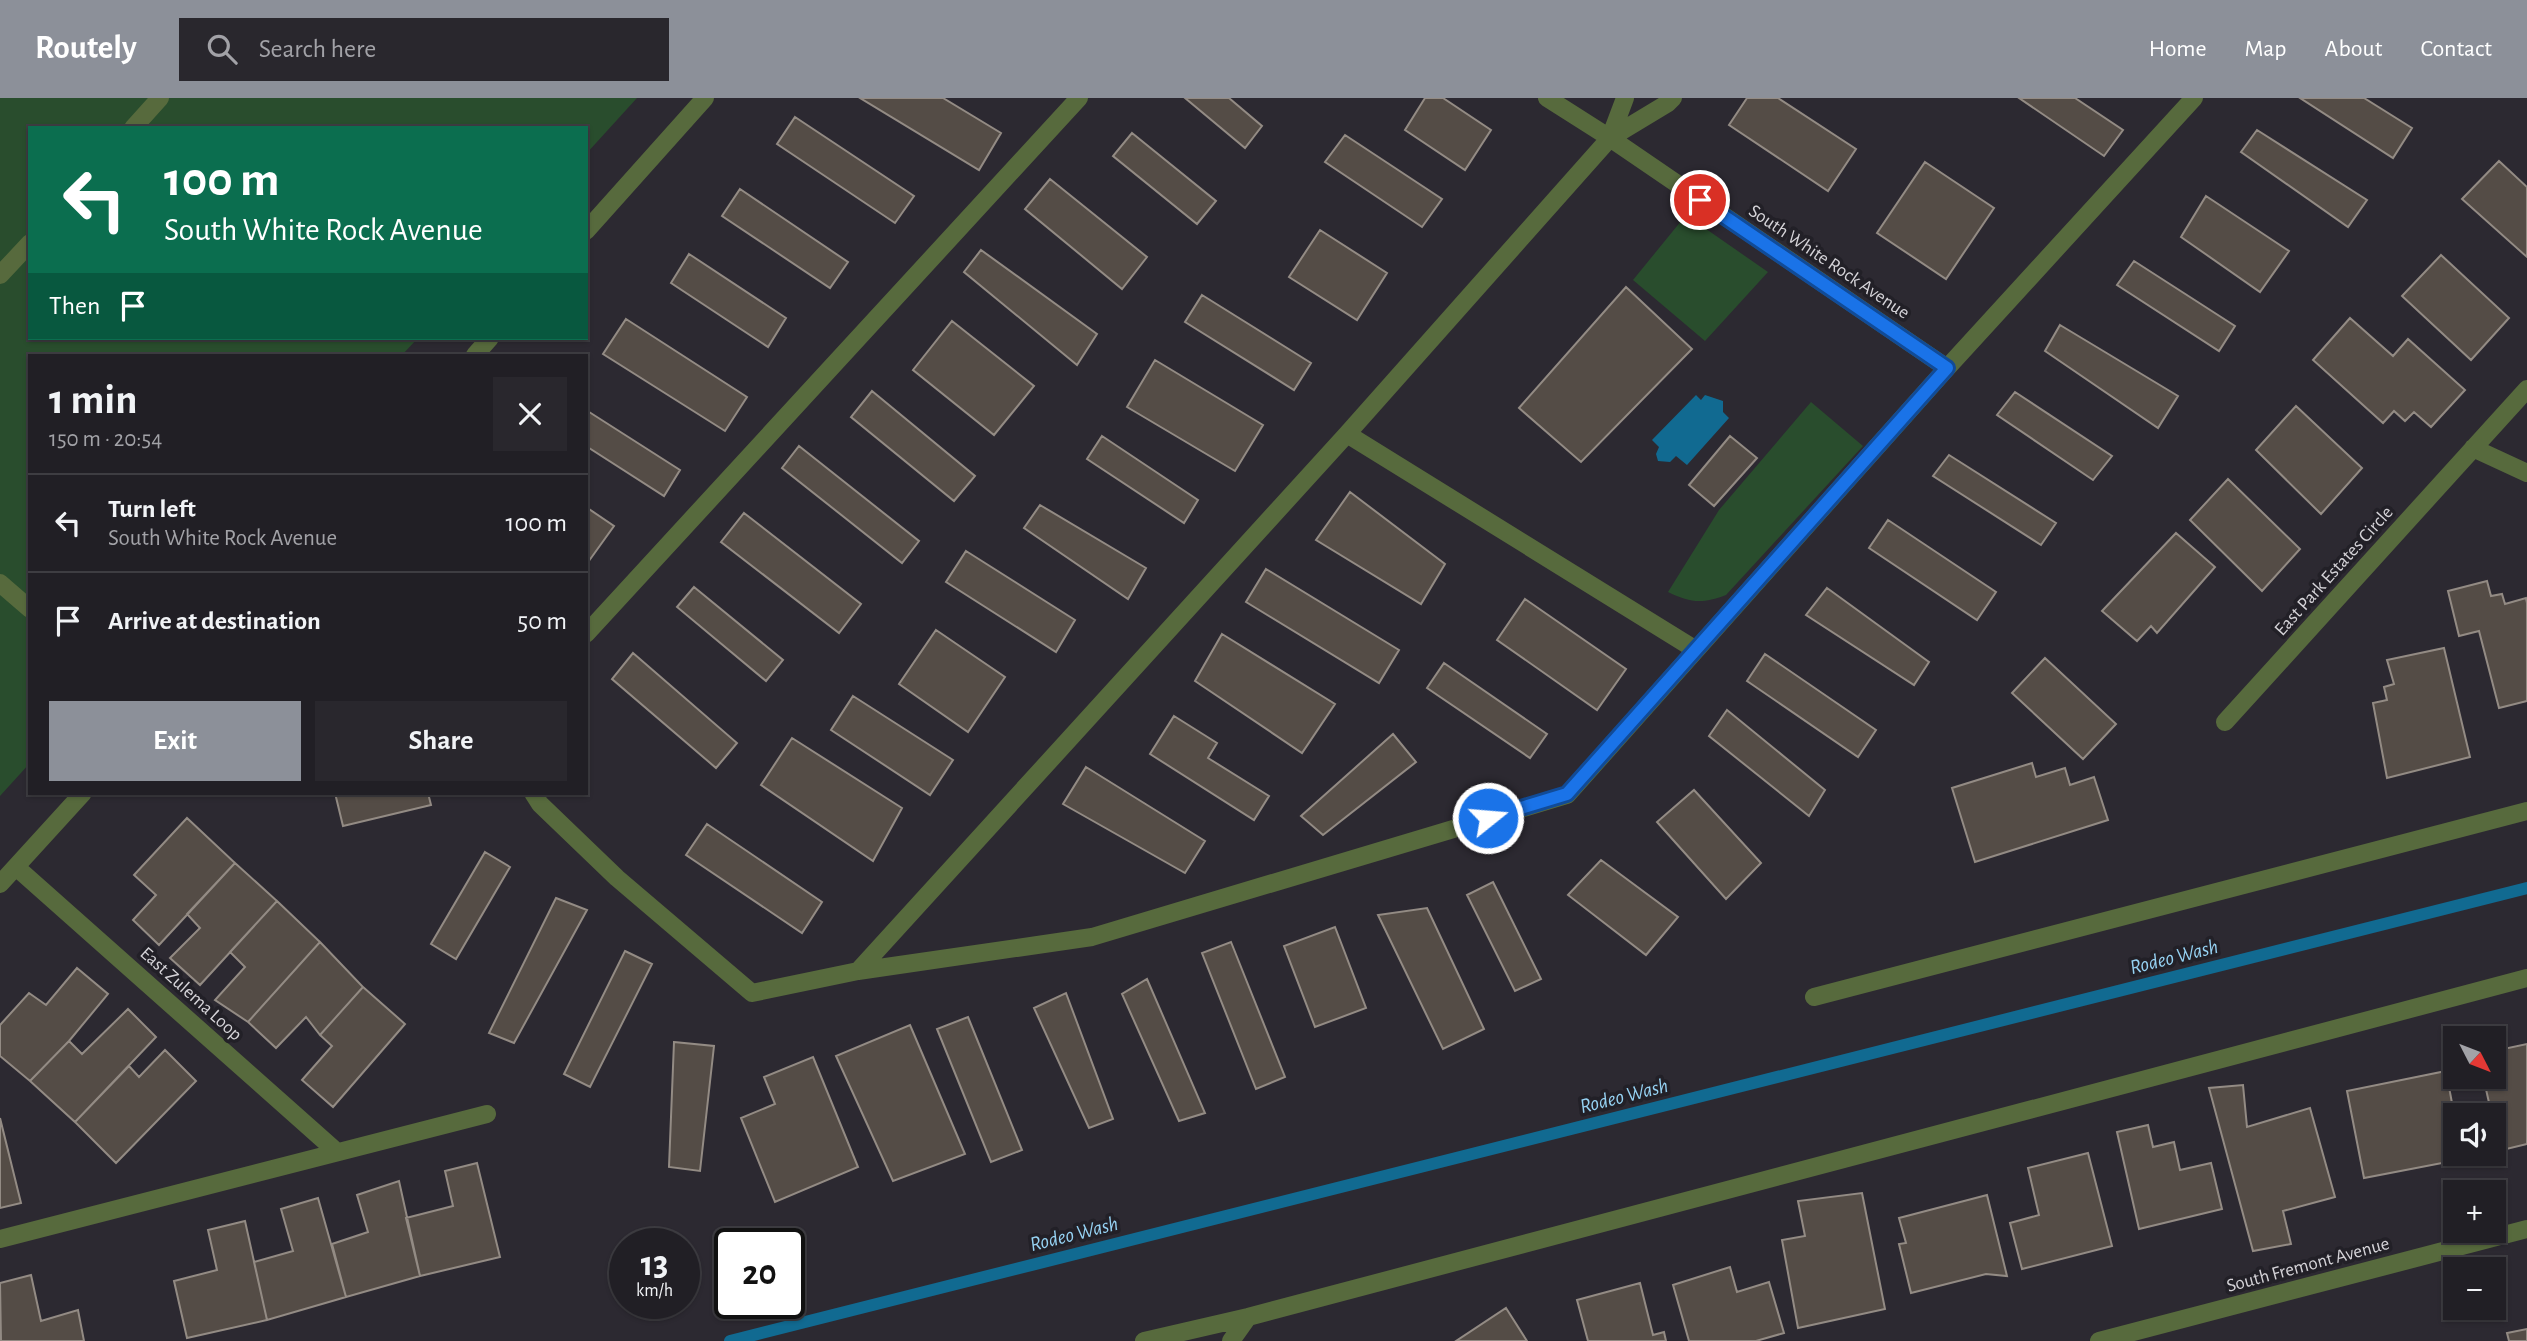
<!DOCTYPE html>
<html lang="en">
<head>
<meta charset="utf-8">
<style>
	body { margin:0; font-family:"Alegreya Sans",sans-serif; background:#29272d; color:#f1f3f6; height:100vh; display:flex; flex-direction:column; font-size:26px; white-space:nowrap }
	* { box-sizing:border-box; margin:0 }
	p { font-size:23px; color:#a2a2a7 }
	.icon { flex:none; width:38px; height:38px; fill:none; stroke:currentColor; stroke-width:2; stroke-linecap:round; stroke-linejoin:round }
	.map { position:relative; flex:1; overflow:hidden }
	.side { position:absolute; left:28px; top:256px; width:560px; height:441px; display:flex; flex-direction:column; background:#211f25; border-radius:0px; box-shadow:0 2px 5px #0004,0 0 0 2px #3e3d42 }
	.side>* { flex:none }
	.guide { position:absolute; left:28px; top:28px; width:560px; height:214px; border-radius:0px; box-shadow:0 2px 5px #0004,0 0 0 2px #3e3d42; background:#0b6e4f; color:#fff; overflow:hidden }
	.needle { width:46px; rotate:132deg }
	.buttons { position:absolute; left:2443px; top:928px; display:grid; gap:14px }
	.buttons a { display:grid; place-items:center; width:63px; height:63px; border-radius:0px; background:#211f25; box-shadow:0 2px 5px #0004,0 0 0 2px #3e3d42; font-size:35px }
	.speed { position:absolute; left:609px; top:1130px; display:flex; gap:14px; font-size:35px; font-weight:700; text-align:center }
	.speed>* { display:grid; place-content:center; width:91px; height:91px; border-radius:50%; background:#211f25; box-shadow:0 2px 5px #0004,0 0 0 2px #3e3d42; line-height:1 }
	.speed small { font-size:18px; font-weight:400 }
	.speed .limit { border:4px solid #111; border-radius:10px; background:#fff; color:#111 }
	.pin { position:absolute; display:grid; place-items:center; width:60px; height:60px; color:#fff; margin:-30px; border:4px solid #fff; border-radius:50%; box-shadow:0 2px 7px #0007 }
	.me { position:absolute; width:77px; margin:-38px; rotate:73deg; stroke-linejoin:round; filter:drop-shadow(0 0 5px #0008) }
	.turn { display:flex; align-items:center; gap:24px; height:147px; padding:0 21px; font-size:32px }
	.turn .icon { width:91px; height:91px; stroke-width:2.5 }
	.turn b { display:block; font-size:49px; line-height:60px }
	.then { display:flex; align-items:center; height:66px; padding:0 21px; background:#0003; gap:14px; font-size:26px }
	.round { display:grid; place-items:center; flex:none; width:74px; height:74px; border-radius:0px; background:#29272d }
	.head { display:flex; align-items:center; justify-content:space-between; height:119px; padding:0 21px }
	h1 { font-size:42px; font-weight:700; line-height:52px }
	.button { display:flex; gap:14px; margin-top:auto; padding:14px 21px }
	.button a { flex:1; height:80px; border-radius:0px; background:#8c9099; color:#fff; font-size:28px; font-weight:700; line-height:80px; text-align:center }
	.button a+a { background:#29272d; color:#f1f3f6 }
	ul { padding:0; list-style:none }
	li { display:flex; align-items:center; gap:21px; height:98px; padding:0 21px; border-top:2px solid #3e3d42 }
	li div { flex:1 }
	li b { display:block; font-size:26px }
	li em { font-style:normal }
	header { display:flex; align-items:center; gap:42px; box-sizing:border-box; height:98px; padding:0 35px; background:#8c9099; color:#fff }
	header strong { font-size:33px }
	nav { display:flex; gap:38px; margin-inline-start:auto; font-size:24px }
	.search { width:490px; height:63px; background:#29272d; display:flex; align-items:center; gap:18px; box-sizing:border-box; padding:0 24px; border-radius:0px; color:#a2a2a7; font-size:26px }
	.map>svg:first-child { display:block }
	.green { fill:#294d2d }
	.water { fill:#116a91 }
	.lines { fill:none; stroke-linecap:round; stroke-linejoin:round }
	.stream { stroke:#116a91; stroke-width:12 }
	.building { fill:#544c46; stroke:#938b84; stroke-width:2 }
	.lane { stroke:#576a3d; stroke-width:18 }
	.street { stroke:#576a3d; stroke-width:18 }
	.route-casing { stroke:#114b97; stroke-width:18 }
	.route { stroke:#1a73e8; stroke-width:12 }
	.labels { text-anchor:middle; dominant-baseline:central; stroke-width:7; stroke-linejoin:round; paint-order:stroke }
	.street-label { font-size:19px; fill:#d5d3d8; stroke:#222027 }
	.water-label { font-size:21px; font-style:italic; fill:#96d2f3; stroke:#222027 }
</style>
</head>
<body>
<header>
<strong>Routely</strong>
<div class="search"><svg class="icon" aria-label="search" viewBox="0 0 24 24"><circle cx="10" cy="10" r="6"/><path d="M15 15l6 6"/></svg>Search here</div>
<nav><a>Home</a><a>Map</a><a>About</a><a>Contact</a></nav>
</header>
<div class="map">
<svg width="2527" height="1243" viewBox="0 0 2527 1243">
	<rect width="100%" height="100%" fill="#2c2931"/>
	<!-- green -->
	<path class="green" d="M0 0H637L586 56V30H30V240H418L402 257H30V665L0 698Z
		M1686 117 1768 174 1705 243 1633 182Z
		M1811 304 1863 348 1726 497C1702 506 1691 505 1668 494L1719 412Z"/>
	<!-- water -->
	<path class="water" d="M1696 297 1701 302 1705 297 1723 303V314L1729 320 1687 367 1676 358 1670 364 1658 363 1656 356 1659 349 1652 342Z"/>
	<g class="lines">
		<!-- stream -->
		<path class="stream" d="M730 1243 2527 790"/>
	</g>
	<!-- building -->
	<path class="building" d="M860 0H943L1001 35 979 72Z
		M1185 0H1229L1262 28 1245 50Z
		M1425 0H1443L1491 32 1465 72 1405 32Z
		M1747 0H1778L1856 51 1828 93 1729 27Z
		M2019 0H2075L2123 32 2104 58Z
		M2300 0H2364L2412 30 2393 60Z
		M795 19 914 98 895 125 777 46Z
		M2257 32 2367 102 2348 129 2241 54Z
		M1132 35 1216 103 1197 126 1113 58Z
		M1345 37 1442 101 1422 129 1325 64Z
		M2499 63 2527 89V159L2462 101Z
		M1925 64 1994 110 1946 181 1877 135Z
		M1050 81 1147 159 1122 191 1025 111Z
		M740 91 848 164 830 190 722 118Z
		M2206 98 2289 153 2260 194 2181 139Z
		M1320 132 1387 175 1357 222 1289 179Z
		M981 152 1097 236 1077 267 964 174Z
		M689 156 786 220 768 249 671 185Z
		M2441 157 2509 220 2471 262 2402 198Z
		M2134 163 2235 228 2219 253 2117 187Z
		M1626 189 1692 251 1581 364 1519 310Z
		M1202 197 1311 265 1294 292 1185 224Z
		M2350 220 2393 258 2408 241 2465 292 2431 329 2414 314 2405 323 2394 313 2383 325 2313 262Z
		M626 221 747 299 725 333 603 256Z
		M952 223 1034 288 994 337 913 272Z
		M2060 227 2178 298 2158 330 2045 253Z
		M1155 262 1263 327 1235 373 1127 309Z
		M872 293 975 378 954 403 851 319Z
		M2015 294 2112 358 2093 382 1997 317Z
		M2296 308 2362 370 2321 416 2256 352Z
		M586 312 680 372 664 398 586 348Z
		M1102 338 1198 402 1184 425 1087 361Z
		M1730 338 1757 360 1714 408 1689 387Z
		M799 348 919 443 902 465 782 370Z
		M1949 357 2056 425 2041 447 1933 378Z
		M2228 381 2300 451 2262 493 2190 422Z
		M1350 394 1445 466 1421 506 1316 442Z
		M1040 407 1146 470 1128 501 1024 430Z
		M586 409 614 428 586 467Z
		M744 415 861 506 839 535 721 444Z
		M1888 422 1996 494 1977 522 1869 450Z
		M2176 435 2215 469 2157 535 2151 528 2137 543 2102 513Z
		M966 453 1075 522 1056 554 946 484Z
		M1266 471 1399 552 1379 585 1246 504Z
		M2487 483 2491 498 2502 496 2505 506 2526 500 2527 505V603L2499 610 2479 533 2459 538 2448 493Z
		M694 489 783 562 766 583 677 509Z
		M1827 490 1929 564 1914 587 1806 517Z
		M1525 501 1626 571 1597 612 1497 542Z
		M936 532 1005 579 968 634 899 586Z
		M1222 536 1335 606 1302 655 1195 583Z
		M2444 550 2470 659 2387 680 2373 605 2387 602 2384 589 2394 586 2387 562Z
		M633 555 737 645 716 670 612 581Z
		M1765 556 1876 632 1858 659 1747 583Z
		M2045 560 2116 626 2083 661 2012 595Z
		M1444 565 1547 636 1530 660 1427 590Z
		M853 598 953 662 930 697 831 632Z
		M1727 612 1825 692 1809 718 1709 638Z
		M1174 618 1217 645 1208 660 1269 698 1254 722 1150 656Z
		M1393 636 1416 664 1323 737 1301 718Z
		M792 640 902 710 873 763 761 687Z
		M2032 665 2036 679 2065 670 2070 687 2094 679 2108 722 1975 764 1952 690Z
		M1086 669 1205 743 1185 775 1063 706Z
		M1694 692 1761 765 1726 801 1657 724Z
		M335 695H428L431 707 343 728Z
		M187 720 235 765 159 847 133 822 156 797 134 777Z
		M707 726 822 804 802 835 686 757Z
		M485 754 510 769 456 861 431 846Z
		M1601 762 1678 819 1646 857 1568 797Z
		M235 765 277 803 200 887 170 860 200 830 187 816Z
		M1493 784 1541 881 1515 893 1467 797Z
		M556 800 587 812 514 945 489 935Z
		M277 803 320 844 248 924 215 902 245 869 230 854Z
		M1427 810 1484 931 1443 951 1378 817Z
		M1335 829 1366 910 1315 929 1284 848Z
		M320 844 363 889 320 937 306 919 276 950 248 924Z
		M1231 844 1285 979 1256 991 1202 855Z
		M625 853 652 866 590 989 564 976Z
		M77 870 108 896 69 943 30 983 0 958V927L29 895 46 907Z
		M1147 881 1205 1015 1179 1023 1122 896Z
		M363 889 405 926 333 1009 302 982 332 948 320 937Z
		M1066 895 1113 1021 1089 1030 1034 910Z
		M128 911 156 939 75 1024 30 983 69 943 82 956Z
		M968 919 1022 1052 991 1064 937 931Z
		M910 927 965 1056 893 1083 836 958Z
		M674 944 714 948 700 1073 669 1069Z
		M2527 946V1046L2494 1054V1017H2468L2467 1014 2490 1009 2483 978H2494V953Z
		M165 952 196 983 116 1065 75 1024 129 968 139 979Z
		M813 959 858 1069 775 1104 741 1020 775 1006 764 979Z
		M2446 973 2455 1021V1055H2462L2463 1061 2364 1080 2347 993Z
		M2243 987 2247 1029 2310 1010 2335 1099 2283 1113 2291 1146 2253 1153 2209 990Z
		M0 1020 21 1105 0 1110Z
		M2148 1027 2153 1049 2174 1044 2180 1072 2211 1065 2222 1111 2139 1131 2117 1034Z
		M2088 1055 2112 1148 2022 1171 2010 1125 2039 1117 2028 1070Z
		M477 1065 500 1159 420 1178 406 1120 453 1108 445 1073Z
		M399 1083 420 1178 346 1199 332 1146 368 1134 357 1097Z
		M1862 1095 1885 1211 1798 1230 1782 1142 1805 1138 1798 1103Z
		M1987 1097 2007 1178 1986 1176 1911 1195 1899 1146 1906 1145 1899 1120Z
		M318 1100 346 1199 267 1222 254 1164 293 1153 281 1111Z
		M245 1123 267 1222 187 1240 174 1183 217 1172 208 1132Z
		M1730 1169 1737 1194 1769 1184 1784 1235 1756 1243H1689L1673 1187Z
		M31 1177 41 1223 78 1212 84 1243H1L0 1185Z
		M1640 1185 1653 1237 1664 1234 1666 1243H1588L1577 1202Z
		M1506 1210 1527 1243H1456Z
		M2527 1231V1243H2509L2507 1235Z"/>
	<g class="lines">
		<!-- lane -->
		<path class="lane" d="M1547 0 1610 40 1947 270
			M1625 0 1610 40 1668 5 1673 0
			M133 30 160 0
			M0 177 30 145
			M1347 336 1696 552
			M0 485 30 511
			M586 536 1079 0
			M533 695 540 706 617 780 752 895 858 873 1092 839 1567 697 1947 270 2194 0
			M858 873 1347 336 1610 40
			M1814 899 2527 713
			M1144 1243 1248 1219 2527 880
			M1231 1243 1248 1219"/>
		<!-- street -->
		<path class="street" d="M586 133 705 0
			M475 257 490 240
			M2473 350 2527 375
			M2225 624 2527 291
			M16 769 337 1054
			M0 786 83 695
			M0 1141 487 1016
			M2099 1243 2527 1131"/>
	</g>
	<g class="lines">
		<defs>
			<path id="route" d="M1488 720 1567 696 1947 270 1700 102"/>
		</defs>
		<!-- route casing -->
		<use href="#route" class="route-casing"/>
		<!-- route -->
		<use href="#route" class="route"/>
	</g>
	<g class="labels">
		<!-- street labels -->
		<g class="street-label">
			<text transform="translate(1829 164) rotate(34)">South White Rock Avenue</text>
			<text transform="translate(2334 473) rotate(-48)">East Park Estates Circle</text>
			<text transform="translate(191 896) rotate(42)">East Zulema Loop</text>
			<text transform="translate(2308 1167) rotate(-15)">South Fremont Avenue</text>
		</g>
		<!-- water labels -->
		<g class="water-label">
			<text transform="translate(2174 859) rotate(-14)">Rodeo Wash</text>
			<text transform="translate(1624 998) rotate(-14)">Rodeo Wash</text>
			<text transform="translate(1074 1136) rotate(-14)">Rodeo Wash</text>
		</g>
	</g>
</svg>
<div class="buttons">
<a><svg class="needle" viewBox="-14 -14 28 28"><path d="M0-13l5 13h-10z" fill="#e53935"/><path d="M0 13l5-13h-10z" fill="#a2a2a7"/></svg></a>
<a><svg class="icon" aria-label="sound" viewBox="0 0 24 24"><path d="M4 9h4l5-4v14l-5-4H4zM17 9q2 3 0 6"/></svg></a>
<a>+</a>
<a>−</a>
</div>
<div class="speed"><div>13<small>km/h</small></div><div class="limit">20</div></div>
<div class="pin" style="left:1700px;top:102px;background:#d93025"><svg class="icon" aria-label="arrive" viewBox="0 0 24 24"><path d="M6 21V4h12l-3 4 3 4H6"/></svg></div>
<svg class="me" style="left:1488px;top:720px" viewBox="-20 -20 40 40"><circle r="17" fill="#1a73e8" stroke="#fff" stroke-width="3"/><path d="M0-11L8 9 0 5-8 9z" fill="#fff"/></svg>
<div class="guide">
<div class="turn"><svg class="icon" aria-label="left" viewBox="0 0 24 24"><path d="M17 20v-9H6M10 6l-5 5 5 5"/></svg><div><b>100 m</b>South White Rock Avenue</div></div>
<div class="then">Then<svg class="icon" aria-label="arrive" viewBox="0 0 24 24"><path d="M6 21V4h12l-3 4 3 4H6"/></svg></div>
</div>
<section class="side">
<div class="head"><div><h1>1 min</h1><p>150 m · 20:54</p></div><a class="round"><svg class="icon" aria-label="close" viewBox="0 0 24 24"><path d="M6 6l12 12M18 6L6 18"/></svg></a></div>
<ul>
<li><svg class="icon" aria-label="left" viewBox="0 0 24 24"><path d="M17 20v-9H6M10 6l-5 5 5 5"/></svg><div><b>Turn left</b><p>South White Rock Avenue</p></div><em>100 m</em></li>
<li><svg class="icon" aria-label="arrive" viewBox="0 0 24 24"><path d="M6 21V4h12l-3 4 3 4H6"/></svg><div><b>Arrive at destination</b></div><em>50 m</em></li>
</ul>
<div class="button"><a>Exit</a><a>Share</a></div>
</section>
</div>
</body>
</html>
